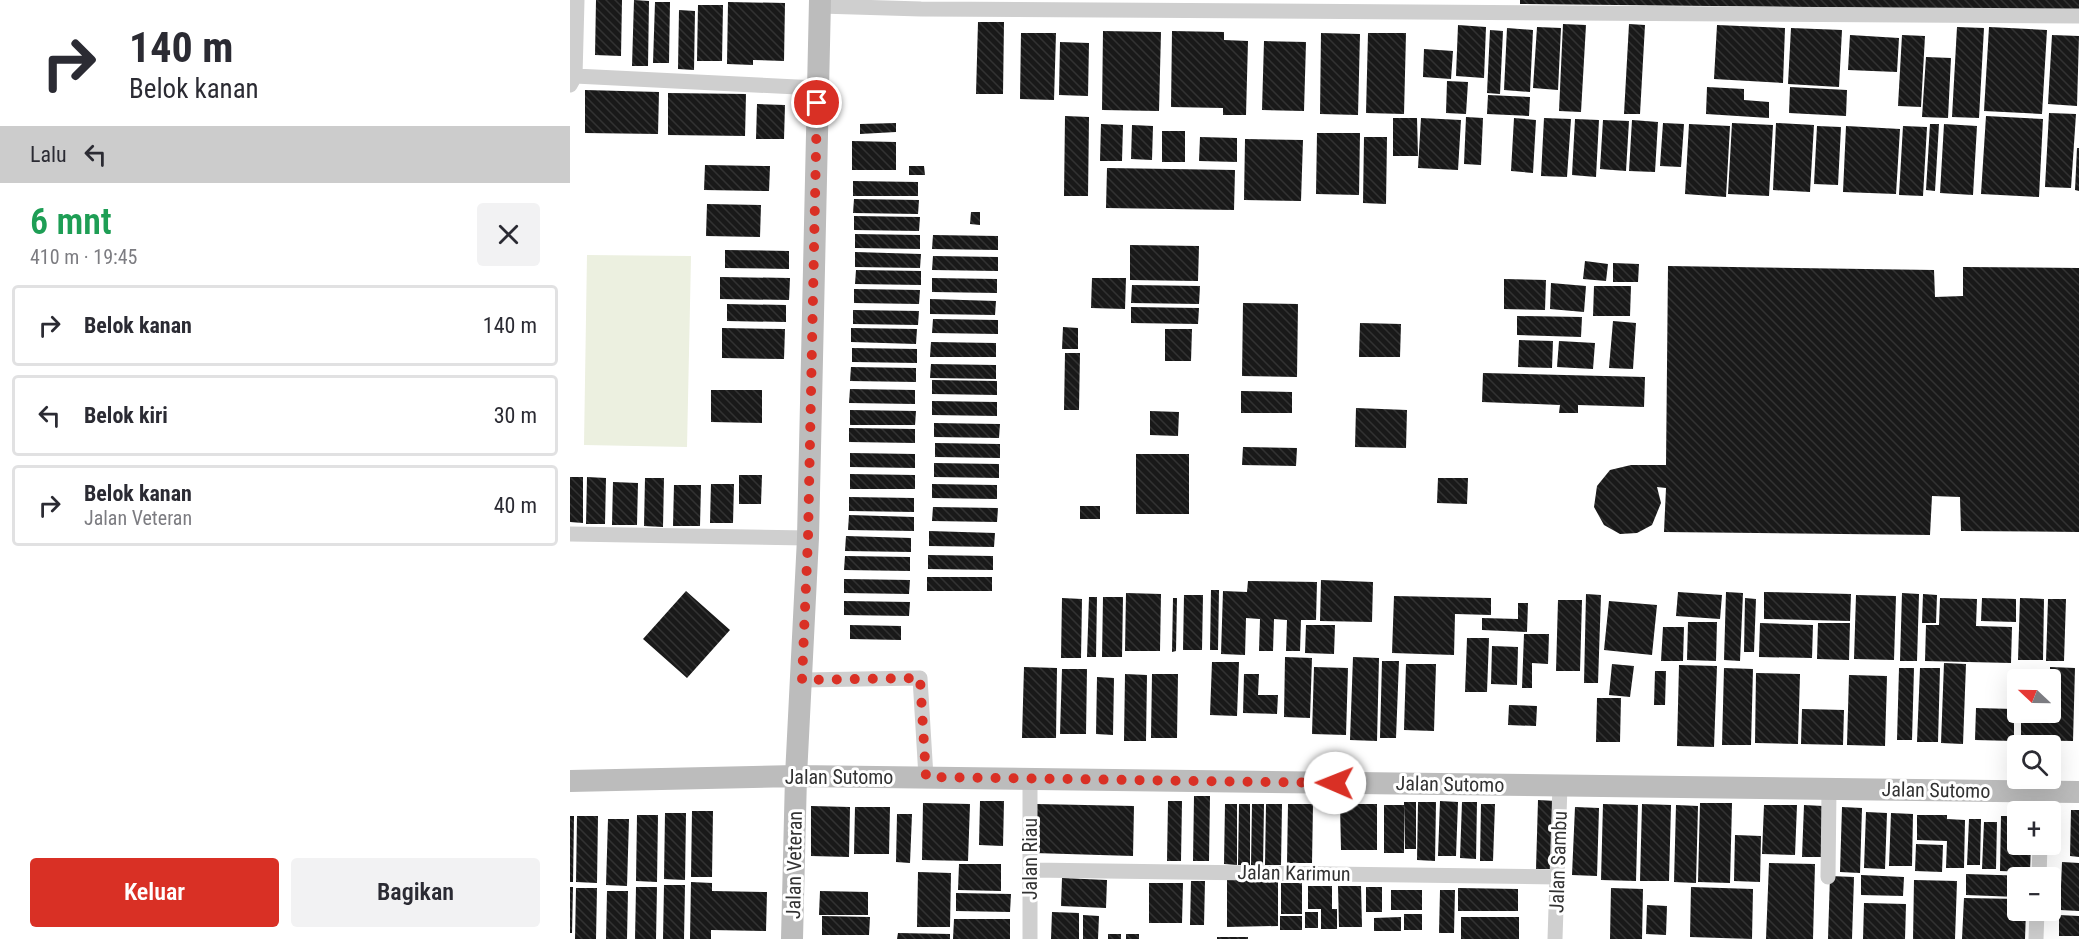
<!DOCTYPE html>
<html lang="id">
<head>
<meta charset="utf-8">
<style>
	body { margin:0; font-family:"Roboto Condensed",sans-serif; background:#f2f2f3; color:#2b2b33; height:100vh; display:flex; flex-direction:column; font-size:22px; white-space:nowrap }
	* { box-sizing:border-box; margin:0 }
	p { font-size:20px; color:#7c7c81 }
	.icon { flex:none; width:33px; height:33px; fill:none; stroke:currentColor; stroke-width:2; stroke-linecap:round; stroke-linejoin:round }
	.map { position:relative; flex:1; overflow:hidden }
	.panel { display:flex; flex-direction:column; background:#fff; width:570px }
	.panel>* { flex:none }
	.hud { background:#fff; color:#2b2b33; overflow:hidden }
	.needle { width:39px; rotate:292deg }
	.buttons { position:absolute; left:1437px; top:669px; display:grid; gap:12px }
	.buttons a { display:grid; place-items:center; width:54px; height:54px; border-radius:6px; background:#fff; box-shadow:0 6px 24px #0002; font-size:30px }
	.pin { position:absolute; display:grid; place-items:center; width:51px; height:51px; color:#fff; margin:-26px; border:3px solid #fff; border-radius:50%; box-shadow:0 2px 6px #0007 }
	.me { position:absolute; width:66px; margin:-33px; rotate:271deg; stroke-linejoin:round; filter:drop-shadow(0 0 4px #0008) }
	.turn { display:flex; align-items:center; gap:21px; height:126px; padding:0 30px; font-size:27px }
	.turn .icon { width:78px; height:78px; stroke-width:2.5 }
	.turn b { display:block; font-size:42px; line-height:51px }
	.then { display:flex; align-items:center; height:57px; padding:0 30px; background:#0003; gap:12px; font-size:22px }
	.round { display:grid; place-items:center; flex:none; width:63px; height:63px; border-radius:6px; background:#f2f2f3 }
	.summary { display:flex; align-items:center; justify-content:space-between; height:102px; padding:0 30px }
	h1 { font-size:36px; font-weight:600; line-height:45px; color:#1e9e55 }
	.action { display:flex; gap:12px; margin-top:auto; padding:12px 30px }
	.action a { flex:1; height:69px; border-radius:6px; background:#d93025; color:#fff; font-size:24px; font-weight:600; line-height:69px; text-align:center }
	.action a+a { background:#f2f2f3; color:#2b2b33 }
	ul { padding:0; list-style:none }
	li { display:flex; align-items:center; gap:18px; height:81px; margin:0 12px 9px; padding:0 18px; border:3px solid #e1e1e2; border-radius:6px }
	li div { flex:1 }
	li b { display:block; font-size:22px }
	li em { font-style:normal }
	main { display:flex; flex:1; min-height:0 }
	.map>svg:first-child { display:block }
	.green { fill:#ecf0e0 }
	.building { fill:url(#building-back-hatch) }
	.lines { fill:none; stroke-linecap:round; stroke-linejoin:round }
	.street { stroke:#cfcfcf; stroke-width:15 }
	.secondary { stroke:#bcbcbc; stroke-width:22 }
	.route { stroke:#d93025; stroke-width:10; stroke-dasharray:0 18 }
	.labels { text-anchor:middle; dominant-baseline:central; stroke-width:6; stroke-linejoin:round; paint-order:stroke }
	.street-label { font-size:20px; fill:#323232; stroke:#fff }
</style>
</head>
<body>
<main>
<section class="panel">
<div class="hud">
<div class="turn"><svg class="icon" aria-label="right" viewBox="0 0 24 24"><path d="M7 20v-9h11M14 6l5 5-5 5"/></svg><div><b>140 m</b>Belok kanan</div></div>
<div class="then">Lalu<svg class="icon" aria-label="left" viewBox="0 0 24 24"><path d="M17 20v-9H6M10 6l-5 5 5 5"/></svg></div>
</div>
<div class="summary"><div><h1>6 mnt</h1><p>410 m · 19:45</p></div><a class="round"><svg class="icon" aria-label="close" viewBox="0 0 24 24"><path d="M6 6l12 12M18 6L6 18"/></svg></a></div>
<ul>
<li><svg class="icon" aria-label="right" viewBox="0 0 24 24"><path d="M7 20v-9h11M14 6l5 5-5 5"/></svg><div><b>Belok kanan</b></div><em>140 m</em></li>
<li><svg class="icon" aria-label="left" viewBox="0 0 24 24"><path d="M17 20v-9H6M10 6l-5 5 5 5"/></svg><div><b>Belok kiri</b></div><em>30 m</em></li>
<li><svg class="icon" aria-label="right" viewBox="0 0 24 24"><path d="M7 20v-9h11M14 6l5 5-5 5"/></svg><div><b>Belok kanan</b><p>Jalan Veteran</p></div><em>40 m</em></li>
</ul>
<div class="action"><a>Keluar</a><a>Bagikan</a></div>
</section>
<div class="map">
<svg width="1509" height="939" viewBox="0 0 1509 939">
	<defs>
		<pattern id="building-back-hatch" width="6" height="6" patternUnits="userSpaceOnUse" patternTransform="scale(1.5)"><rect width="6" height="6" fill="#191919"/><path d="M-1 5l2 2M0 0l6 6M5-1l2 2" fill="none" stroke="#323232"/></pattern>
	</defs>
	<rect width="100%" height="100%" fill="#fff"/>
	<!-- green -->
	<path class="green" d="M17 255 121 256 117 447 14 445Z"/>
	<!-- building -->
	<path class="building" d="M26 0H52L51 56 25 55Z
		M64 0 79 1 78 66H62Z
		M950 0H1509V10L950 4Z
		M85 2H100L99 63H83Z
		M158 2 215 3 214 61 183 60V65L157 64Z
		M128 5H153L152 61H127Z
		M109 10 125 11 124 70 108 69Z
		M408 22H434L433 94H406Z
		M993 24 1016 25 1011 112 989 111Z
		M1059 24 1075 25 1070 114H1054Z
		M888 25 916 27 914 78 886 76Z
		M1147 25 1215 28 1213 83 1144 79Z
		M967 27 991 28 988 90 963 88Z
		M1387 27 1414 28 1409 118 1382 117Z
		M1419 27 1477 30 1472 114 1414 111Z
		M937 28 963 30 960 92 934 90Z
		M1221 28 1272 30 1269 87 1218 84Z
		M920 30 933 31 930 94 917 93Z
		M533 31 591 32 589 111 532 110Z
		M602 31 654 32V40L678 41 676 115H653V108L601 107Z
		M451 33H486L484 100 450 99Z
		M751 33 790 34 788 115 750 114Z
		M798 33H836L834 114 796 113Z
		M1280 35 1329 38 1327 72 1278 70Z
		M1332 35 1355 36 1351 107 1328 106Z
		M1482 35 1509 36 1507 106 1478 104Z
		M694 41 736 42 734 111 692 110Z
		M490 42 519 43 518 96 489 95Z
		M854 49 883 51 881 79 853 77Z
		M1356 57 1381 58 1378 118 1352 117Z
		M877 81 898 82 896 114 876 113Z
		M1137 87 1174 89V100L1199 102V118L1136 114Z
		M1220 87 1277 90 1276 116 1219 113Z
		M15 90 89 92 88 134 15 133Z
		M98 93 176 94 175 136 98 135Z
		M918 95 960 97 959 116 917 114Z
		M187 104 215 105 214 139H186Z
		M1479 113 1506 114 1501 188 1475 187Z
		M495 116 519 117 518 196H494Z
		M1416 116 1473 119 1469 197 1411 194Z
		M896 117 913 118 911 165 894 164Z
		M823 118H847L848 156H823Z
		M851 118 891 120 888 170 848 168Z
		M944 118 966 120 963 173 941 171Z
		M974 118 1001 119 997 177 971 176Z
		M1005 119 1029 120 1026 177 1002 175Z
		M1033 120 1059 121 1056 171 1030 169Z
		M1062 120 1088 122 1085 172 1059 171Z
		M326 123V132L290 134V124Z
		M1093 123 1114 124 1111 167 1090 166Z
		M1162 123 1203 125 1199 196 1158 194Z
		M1206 123 1244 125 1240 192 1203 190Z
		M531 124 553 125 552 161H530Z
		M1119 124 1160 126 1156 197 1115 194Z
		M1360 124H1369L1365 191 1356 190Z
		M1374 124 1407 126 1403 195 1370 193Z
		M562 125 583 126 582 160 561 159Z
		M1247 126 1271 127 1268 185 1244 184Z
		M1276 126 1330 129 1326 194 1273 192Z
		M1333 126 1357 127 1353 196 1329 195Z
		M592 131H615V162H592Z
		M747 133H790L789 195 746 194Z
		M630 137 667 138V162L629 161Z
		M794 137H817L816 204 793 203Z
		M675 139 733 140 731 201 674 200Z
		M282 141 326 142V170H282Z
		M1507 148H1509V191L1505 190Z
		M135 165 200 166 199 191 134 190Z
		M339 166H354L355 175H339Z
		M537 168 665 170 664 210 536 208Z
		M283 181 348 182V196H283Z
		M284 199 349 200 348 214 283 213Z
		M137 204 191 205 190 237 136 236Z
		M401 212H410V225L400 224Z
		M284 216 350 217 349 231 284 230Z
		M285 234 350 235V249L285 248Z
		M363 235 428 236V250L362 249Z
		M560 245 629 246 628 281 560 280Z
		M155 250 219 251V269L155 268Z
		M285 252 351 254 350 268 285 267Z
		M363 256 428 257V271L362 270Z
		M1015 261 1038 264 1036 281 1013 279Z
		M1043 263 1069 264 1068 282H1043Z
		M1098 266 1364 270 1365 297 1393 296V267L1509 268V532L1391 531 1390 497 1362 496 1360 535 1094 532 1096 488 1087 487 1091 503 1082 525 1067 533 1050 534 1034 525 1024 507 1027 486 1040 470 1061 465H1096Z
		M286 270 351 271V285L285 284Z
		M150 277 220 278 219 300 150 299Z
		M362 278 427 279V293L362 292Z
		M522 278H556L555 309 521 308Z
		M934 279 976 280 975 310 934 309Z
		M981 283 1016 286 1014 312 980 309Z
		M562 285 630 286 629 304 561 303Z
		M1024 286H1061L1060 316H1023Z
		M284 289 350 290 349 304 284 303Z
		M360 299 426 301 425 315 360 314Z
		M673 303 728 304 727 377 672 376Z
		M157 304 216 305V322L157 321Z
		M561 307 629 308 628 324 561 323Z
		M283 310 349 311 348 325 283 324Z
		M947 316 1012 317 1011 337 947 335Z
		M363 319 428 320V334L362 333Z
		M1043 321 1066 323 1063 369 1039 368Z
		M790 323 831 324 830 357H789Z
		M493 327 508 328V349H492Z
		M152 328 215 329 214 359 152 358Z
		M281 328 347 329 346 344 281 342Z
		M595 329H622L621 361H595Z
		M949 340 983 341 982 368 948 367Z
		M989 341 1025 343 1023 369 987 367Z
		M361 342 426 343V357H360Z
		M282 348 347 349V363L282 362Z
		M495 353H510L509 410H494Z
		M361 364 426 365V379L360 378Z
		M281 367 346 368V382L280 381Z
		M913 373 1075 377 1074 407 1008 405V413H989L990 405 912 402Z
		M362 380 427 381V395L362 394Z
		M280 389 345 390V404L279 403Z
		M141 390H192V423L141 422Z
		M671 391 722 392V413H671Z
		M362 401 427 402V416L362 415Z
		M786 408 837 410 836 448 785 447Z
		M280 410 346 411 345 425H280Z
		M580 411 609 412 608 436 580 435Z
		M364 423 430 424 429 438 364 437Z
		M279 428 345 429V443L279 442Z
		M365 443 430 444V458L365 457Z
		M673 447 727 448 726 466 672 465Z
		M280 453 345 454V468L280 467Z
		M566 454H619V514H566Z
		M364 463 429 464V478L364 477Z
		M280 474 345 475V489H280Z
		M169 475H192L191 504H169Z
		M0 477H13V523L0 522Z
		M17 477 36 478 35 524H16Z
		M75 478H94L93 527 74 526Z
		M868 478H898L897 504 867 503Z
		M43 482 68 483 67 525H42Z
		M141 484H164L163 523H140Z
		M362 484 427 485V499L362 498Z
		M104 485H131L130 526H103Z
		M279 497 344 498V512L279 511Z
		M510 506H530V519H510Z
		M363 507 428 508 427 522 362 521Z
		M279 515 344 517V531L278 530Z
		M359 531 425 533 424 547 359 546Z
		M276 536 341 538V552L275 551Z
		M358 555 423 556V570L358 569Z
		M275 556 340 557V571L274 570Z
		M357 577H422V591H357Z
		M274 579 340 580 339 594 274 593Z
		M751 580 803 582 802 622 750 621Z
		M678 581 747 582 746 620H731L730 651H716L717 620 704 619 703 651H689L690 619 676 618 675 655 651 654 653 591 677 592Z
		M641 590H649L648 650H640Z
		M116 591 160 630 117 678 73 639Z
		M1108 592 1152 595 1150 619 1106 616Z
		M1156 592 1173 593 1170 661 1154 660Z
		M1194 592 1281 594 1280 621 1194 619Z
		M556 593 591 594 590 651H555Z
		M1332 593 1349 594 1347 661H1330Z
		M1016 594 1031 595 1028 683H1014Z
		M1353 594 1367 595 1366 623H1352Z
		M614 595H633L632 650H613Z
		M1286 595 1326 596 1324 660 1284 659Z
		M824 596 921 598V615L885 614 884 655 822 653Z
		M519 597H527L526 657H517Z
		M533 597H553L552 657H532Z
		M492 598 512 599 511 658H491Z
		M603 598H607L606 651 602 652Z
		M1175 598 1186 599 1184 652H1174Z
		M1370 598 1407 599 1406 626 1442 627 1441 663 1355 661 1356 625H1369Z
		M1412 598 1446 599V622L1411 621Z
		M1450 598 1474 599 1473 660H1448Z
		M1478 599H1496L1494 661H1476Z
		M988 600H1012L1010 671H986Z
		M274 601 340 602 339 616 274 615Z
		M1039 601 1087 605 1082 655 1034 650Z
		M948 603H958L957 632 912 630V618L948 619Z
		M1118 622H1147L1146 661 1117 660Z
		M1190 623 1243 625 1242 658 1189 657Z
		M1248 623H1280L1279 660 1247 659Z
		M280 625 331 626V640L280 639Z
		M736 625H765L764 654 735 653Z
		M1093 627H1114L1113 661H1091Z
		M954 634H979L978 664 962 663V688H952Z
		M897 638H919L917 692H895Z
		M922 646 948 647 947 685 921 684Z
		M715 657 742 658 740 718 714 717Z
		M783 657 809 658 807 741 780 740Z
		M812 661H829L826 738H810Z
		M642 662H669L667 716 640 715Z
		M1374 663 1396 664 1393 744 1371 743Z
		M836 664H866L864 731 834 730Z
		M1042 664 1064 666 1060 697 1039 695Z
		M1109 665 1147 666 1144 747 1107 746Z
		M454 667 487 668 486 738H452Z
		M744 667 778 668 776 735 742 734Z
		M1480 667 1505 668 1503 741 1451 740V712H1480Z
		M1154 668 1183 669 1181 745H1152Z
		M1329 668H1344L1342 740H1327Z
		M1350 668H1370L1368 742H1347Z
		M492 669H517L516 734H490Z
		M1085 671H1096L1095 705H1084Z
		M1186 673 1230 674 1228 744 1185 743Z
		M1438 673 1459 674V680H1448V704L1437 703Z
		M555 674 577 675 576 741H554Z
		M582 674H608L607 738H581Z
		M674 674H689L688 695H708L707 714 673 713Z
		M1279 675 1317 676 1315 746 1277 745Z
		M527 677 544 678 543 735 526 734Z
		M1027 698H1051L1050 742H1026Z
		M939 705 967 706 966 726 938 725Z
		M1406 708 1444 709V741L1405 740Z
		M1232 709 1274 710 1273 745 1231 744Z
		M624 796H640L639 861H623Z
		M968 800 986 801 984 869H966Z
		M410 801H434L433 846 409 845Z
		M598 801H612L611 861H597Z
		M870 801 888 802 886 856H868Z
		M834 802H846V849H835Z
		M848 802H866L865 861 847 860Z
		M892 802H907L906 859 890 858Z
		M353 803 400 804 398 861 352 860Z
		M1130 803H1162L1160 883 1128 882Z
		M466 804 564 806 563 856 464 853Z
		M655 804H667V865L654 864Z
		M669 804H680V865H668Z
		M682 804H694L693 866 681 865Z
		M696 804H712L711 865H695Z
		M718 804H743L742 863H717Z
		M770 804H807V850H771Z
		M911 804H925L923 861H910Z
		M1033 804 1068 805 1066 881 1031 880Z
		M1072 804 1101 805 1099 881H1070Z
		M814 805H834V853H814Z
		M1106 805 1128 806 1126 883 1104 882Z
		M1194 805H1227L1225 855 1192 854Z
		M1234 805 1253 806 1252 857H1232Z
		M241 806 280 807 279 857 241 856Z
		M285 807H320L319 854H284Z
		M1005 807 1029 808 1027 876 1002 875Z
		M1272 807 1292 808 1290 873 1270 872Z
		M1501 810H1509V857L1500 856Z
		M122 811H143L142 877H121Z
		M1296 812 1317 813 1315 869 1294 868Z
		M95 813H116L115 880 94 879Z
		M1321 813 1343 814 1342 866H1319Z
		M327 814H342L340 863 326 862Z
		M67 815H88L87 882 66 881Z
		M1347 815H1377V819L1395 820 1394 868H1376L1377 841 1347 840Z
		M0 816H4L3 882H0Z
		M7 816H28L27 883 6 882Z
		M1431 816H1448V844H1461L1460 872 1430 871Z
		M38 819H59L57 886 36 885Z
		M1399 819H1411L1410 865H1397Z
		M1414 822H1427L1426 869H1412Z
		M1165 835 1191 836 1190 882 1164 881Z
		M1346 844 1373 845 1372 872 1345 871Z
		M1492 862 1509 863V911L1490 910Z
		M1199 863 1245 864 1243 939H1196Z
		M389 864H431V891L388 890Z
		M348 872 381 873 380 927H347Z
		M1396 874 1459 876V878H1448V897L1396 895Z
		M1291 875 1334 877 1333 896 1291 895Z
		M1260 876 1284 877 1282 939H1258Z
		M708 877V926L657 927V878Z
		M492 878 537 880 536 908 491 906Z
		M1344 880 1387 881 1385 939H1343Z
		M621 881H635L634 925H620Z
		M121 882 142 883V891L197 892 196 931 141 930V939H120Z
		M579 883H613L612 923H579Z
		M711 883H732V914H711Z
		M94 885H115L114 939H93Z
		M738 886H762V909H767V929H751V909H738Z
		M768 886H791L792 927H769Z
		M0 887H3L2 933H0Z
		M66 887H87L86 939H65Z
		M796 887H812V912H796Z
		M1121 887 1183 889 1182 939 1120 937Z
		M6 888H27L26 939H5Z
		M888 888 948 889V911H888Z
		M1041 888 1073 889 1072 939H1040Z
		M821 890H852V910H821Z
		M870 890H885L884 933H869Z
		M37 891H58L57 939H36Z
		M250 891 298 892V915H249Z
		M386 893 441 894 440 912 386 911Z
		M1394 898 1448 899V910H1456L1455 939H1392Z
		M1294 903 1336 904 1335 939H1293Z
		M1077 905 1097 906 1096 935 1076 934Z
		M482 912 509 913V939H481Z
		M735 912H748V928H735Z
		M834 914H852V930H834Z
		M513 915 529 916 528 939H513Z
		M1489 915 1509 916V936H1489Z
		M252 916 300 917 299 935H252Z
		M710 916H732V930H710Z
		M831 917V931H804V918Z
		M891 917H949V939H891Z
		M384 919H440V939H383Z
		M328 933 380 934V939H327Z
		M538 934H551V939H538Z
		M556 934H569V939H556Z
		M647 937H678V939H647Z"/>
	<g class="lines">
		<!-- street -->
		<path class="street" d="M250 6 351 9 1509 16
			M5 76 7 0
			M0 85 5 76 247 88
			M0 534 238 538
			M232 680 350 678 356 777
			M1472 812 1473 792
			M461 870 988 877
			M1258 877 1259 789
			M1469 878 1470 844
			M460 939V778
			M985 939 990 785
			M1466 939 1467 910"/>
		<!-- secondary -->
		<path class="secondary" d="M0 781 226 776 1509 792
			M222 939 226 776 238 538 250 0"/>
	</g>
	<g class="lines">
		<!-- route -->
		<path class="route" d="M247 103 238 538 232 680 350 678 356 777 765 783"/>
	</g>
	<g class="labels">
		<!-- street labels -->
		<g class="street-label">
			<text x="269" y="777">Jalan Sutomo</text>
			<text transform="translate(880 784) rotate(1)">Jalan Sutomo</text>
			<text transform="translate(1366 790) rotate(1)">Jalan Sutomo</text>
			<text transform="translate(460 859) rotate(-90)">Jalan Riau</text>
			<text transform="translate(988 862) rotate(-88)">Jalan Sambu</text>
			<text transform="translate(224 865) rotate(-89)">Jalan Veteran</text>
			<text transform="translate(724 873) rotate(1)">Jalan Karimun</text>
		</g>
	</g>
</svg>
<div class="buttons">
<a><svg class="needle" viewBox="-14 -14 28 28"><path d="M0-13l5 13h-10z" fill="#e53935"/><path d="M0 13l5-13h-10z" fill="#7c7c81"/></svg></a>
<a><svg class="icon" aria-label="search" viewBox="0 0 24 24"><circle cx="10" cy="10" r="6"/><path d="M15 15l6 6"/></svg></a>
<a>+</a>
<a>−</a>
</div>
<div class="pin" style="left:247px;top:103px;background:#d93025"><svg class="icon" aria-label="arrive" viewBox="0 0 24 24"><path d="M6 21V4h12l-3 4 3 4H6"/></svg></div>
<svg class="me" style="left:765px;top:783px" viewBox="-20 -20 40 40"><circle r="19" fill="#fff"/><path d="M0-13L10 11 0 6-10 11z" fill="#d93025"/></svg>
</div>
</main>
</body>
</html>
